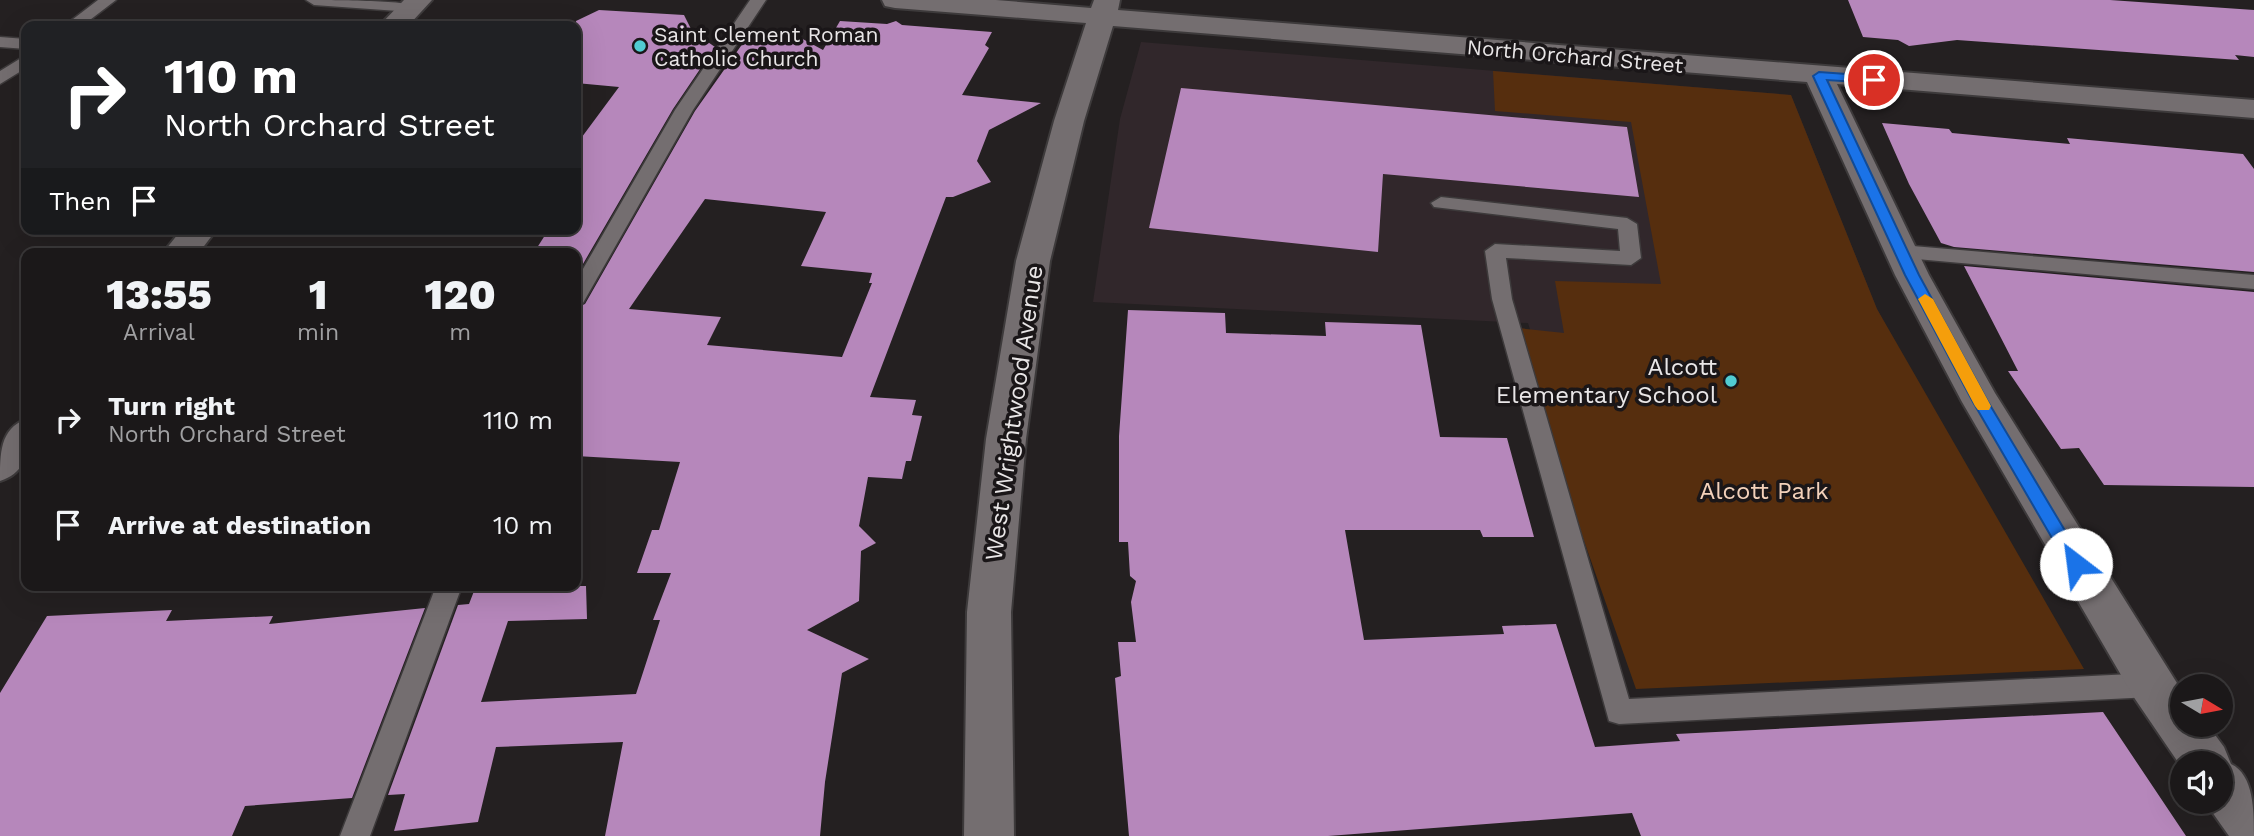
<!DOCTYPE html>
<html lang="en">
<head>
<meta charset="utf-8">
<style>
	body { margin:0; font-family:"Work Sans",sans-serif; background:#282526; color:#f1f3f6; height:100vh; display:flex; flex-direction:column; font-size:26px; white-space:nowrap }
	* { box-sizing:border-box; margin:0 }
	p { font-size:23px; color:#a0a0a2 }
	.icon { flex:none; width:38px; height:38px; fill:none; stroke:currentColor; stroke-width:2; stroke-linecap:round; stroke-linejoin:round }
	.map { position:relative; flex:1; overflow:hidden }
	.panel { position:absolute; left:21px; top:248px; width:560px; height:343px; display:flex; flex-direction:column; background:#1b1819; border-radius:14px; box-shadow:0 7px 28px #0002,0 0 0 2px #393738 }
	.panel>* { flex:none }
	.hud { position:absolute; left:21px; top:21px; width:560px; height:214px; border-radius:14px; box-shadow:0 7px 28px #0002,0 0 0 2px #393738; background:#202124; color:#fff; overflow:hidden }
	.needle { width:46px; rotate:100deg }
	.tools { position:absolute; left:2170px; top:674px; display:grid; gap:14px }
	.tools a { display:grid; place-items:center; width:63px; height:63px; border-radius:50%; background:#1b1819; box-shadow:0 7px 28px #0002,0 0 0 2px #393738; font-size:35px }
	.pin { position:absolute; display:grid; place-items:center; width:60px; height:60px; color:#fff; margin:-30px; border:4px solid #fff; border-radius:50%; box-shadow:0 2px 7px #0007 }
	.me { position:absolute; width:77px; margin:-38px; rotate:330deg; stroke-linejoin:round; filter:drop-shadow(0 0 5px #0008) }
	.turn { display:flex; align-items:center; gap:24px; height:147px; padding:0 28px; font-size:32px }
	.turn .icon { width:91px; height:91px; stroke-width:2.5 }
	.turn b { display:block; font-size:49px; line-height:60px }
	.then { display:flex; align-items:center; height:66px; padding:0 28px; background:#0003; gap:14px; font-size:26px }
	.eta { display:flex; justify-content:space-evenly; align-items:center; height:119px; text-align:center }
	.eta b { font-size:42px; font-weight:800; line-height:49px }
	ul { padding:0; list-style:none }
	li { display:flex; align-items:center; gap:21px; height:105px; padding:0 28px }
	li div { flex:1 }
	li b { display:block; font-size:26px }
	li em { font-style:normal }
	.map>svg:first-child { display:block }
	.built { fill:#31272b }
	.green { fill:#562e0e }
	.building { fill:#b687bb; fill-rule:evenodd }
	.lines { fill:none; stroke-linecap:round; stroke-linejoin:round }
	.lane-casing { stroke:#3d3a3b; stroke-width:3 }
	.street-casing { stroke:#3d3a3b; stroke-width:4 }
	.lane { fill:#746e70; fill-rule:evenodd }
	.street { fill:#746e70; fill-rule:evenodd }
	.route { fill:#1a73e8; stroke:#114b97; stroke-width:2 }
	.slow { fill:#f59e0b }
	.poi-dot { fill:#51ccd2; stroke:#1a1618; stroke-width:2.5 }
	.labels { text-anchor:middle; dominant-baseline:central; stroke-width:7; stroke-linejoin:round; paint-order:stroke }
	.far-poi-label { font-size:21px; fill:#e9e6e7; stroke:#1a1618; text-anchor:start }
	.far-street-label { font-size:21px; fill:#e9e6e7; stroke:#1a1618 }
	.poi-label { font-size:24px; fill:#e9e6e7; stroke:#1a1618; text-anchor:end }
	.street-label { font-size:24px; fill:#e9e6e7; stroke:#1a1618 }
	.park-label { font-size:24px; fill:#f3d1ba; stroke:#1a1618 }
</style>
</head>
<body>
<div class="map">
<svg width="2254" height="836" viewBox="0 0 2254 836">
	<rect width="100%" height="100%" fill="#242021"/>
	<!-- built -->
	<path class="built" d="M1141 42 1791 95 1877 309 1931 409 1533 339 1528 323 1093 302 1120 119Z"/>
	<!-- green -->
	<path class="green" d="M1493 71 1791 95 1877 309 2084 669 1636 689 1509 327 1564 333 1555 281 1661 284 1631 122 1495 111Z"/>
	<!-- building -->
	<path class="building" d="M1848 0H2110L2254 10V57L2235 55 2239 60 1957 40 1909 46 1898 40 1863 37Z
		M599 10 684 15 692 31 715 47 673 109 576 276V254H533L549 229H576V145L619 87 576 83V21Z
		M840 21 887 24 896 21 902 25 992 32 985 45 989 48 962 95 1041 103 989 130 977 161 991 182 953 197H946L870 397 916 400 912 415 922 416 911 461H906L902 479 868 477 859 526 876 543 861 551 859 601 807 630 869 659 842 673 825 782 820 836H605L623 742 496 747 478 822 394 831 405 794 388 795 458 605 469 604 476 586H586L587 619 508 621 481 702 636 694 660 620H653L671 573H637L652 530H659L680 462 576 456V307L585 304 695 111 748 36 762 33 799 37 823 50ZM705 199 826 212 801 266 872 273 869 283H872L842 357 707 345 721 317 629 309Z
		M1181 88 1627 127 1639 197 1383 174 1378 252 1149 228Z
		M1882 123 1949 129 1952 133 2070 144 2067 138 2243 154 2254 169V272L1954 247 1941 243 1909 184Z
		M1964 266 2254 292V487L2104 485 2079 448 2061 449 2008 371H2018Z
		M1128 310 1225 313 1226 333 1326 336 1325 322 1421 325 1440 437 1507 438 1534 537H1483L1480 530H1345L1364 640 1504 634 1502 626 1556 624 1595 747 1680 741 1676 734 2103 712 2186 836H1641L1632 813 1328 836H1129L1115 678 1121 676 1118 642H1136L1131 602 1136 581 1130 576 1128 542H1119V436Z
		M425 608 352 798 245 806 232 836H0V693L47 616 172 610 166 621 273 616 269 624Z"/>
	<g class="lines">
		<defs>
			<path id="lane" d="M98 0H116L82 26H64Z
				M306 0C328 0 407 0 420 7L412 12 314 5Z
				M750 0H766L693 110 583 303 576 305V281L675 110Z
				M0 37 26 39V49L0 47Z
				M26 55V68L0 84V71Z
				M1441 197 1627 218 1637 224 1641 258 1631 265 1506 258 1512 299 1629 699 2151 673 2161 676 2165 685 2161 694 2151 697 1619 724 1609 721 1492 299 1485 251 1495 244 1620 251 1618 229 1434 207 1431 203Z
				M1901 245 2254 275V289L1894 257 1891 252 1894 247Z
				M436 586H462L370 836H340Z"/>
			<path id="street" d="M404 0H432L408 26H379Z
				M882 0H996L1091 8 1094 0H1120L1118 10 2254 100V118L1837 84 1929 275 1995 393 2182 691V724H2207L2224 747 2231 764C2254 775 2254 811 2254 836H2229L2205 802H2221V763H2182V768L2135 699 1962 402 1895 275 1807 82 1113 26 1084 121 1050 261 1026 439 1011 612 1014 836H964L967 612 986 439 1016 261 1054 121 1086 23 895 8 885 6Z
				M182 229H217L198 254H162Z
				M26 419C27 447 30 472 0 481 0 453 0 429 26 419Z"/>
		</defs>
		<!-- lane casing -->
		<use href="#lane" class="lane-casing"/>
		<!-- street casing -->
		<use href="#street" class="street-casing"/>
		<!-- lane -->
		<use href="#lane" class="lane"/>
		<!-- street -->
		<use href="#street" class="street"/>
	</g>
	<!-- route -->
	<path class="route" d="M1819 72 1874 76 1880 80 1874 83 1827 80 1919 275 1987 400 2082 559 2085 564 2082 569H2070L1973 402 1905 275 1813 76Z"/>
	<!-- slow -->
	<path class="slow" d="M1925 294 1933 299 1991 406 1989 410H1978L1975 406 1918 299Z"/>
	<!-- markers -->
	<g class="poi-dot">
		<circle cx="640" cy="46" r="7"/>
		<circle cx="1731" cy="381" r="7"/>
	</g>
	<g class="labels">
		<!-- far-poi labels -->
		<g class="far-poi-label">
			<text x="654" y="34">Saint Clement Roman<tspan x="654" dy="24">Catholic Church</tspan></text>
		</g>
		<!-- far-street labels -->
		<g class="far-street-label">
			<text transform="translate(1575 56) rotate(5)">North Orchard Street</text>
		</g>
		<!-- poi labels -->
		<g class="poi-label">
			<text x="1717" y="367">Alcott<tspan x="1717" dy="28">Elementary School</tspan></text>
		</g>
		<!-- street labels -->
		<g class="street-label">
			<text transform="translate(1014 413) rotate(-82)">West Wrightwood Avenue</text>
		</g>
		<!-- park labels -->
		<g class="park-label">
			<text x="1764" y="491">Alcott Park</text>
		</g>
	</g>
</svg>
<div class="tools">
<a><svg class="needle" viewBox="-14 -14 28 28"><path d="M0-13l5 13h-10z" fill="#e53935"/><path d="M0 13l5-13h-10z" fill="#a0a0a2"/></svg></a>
<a><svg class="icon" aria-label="sound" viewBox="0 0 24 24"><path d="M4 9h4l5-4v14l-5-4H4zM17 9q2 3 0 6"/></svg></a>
</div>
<div class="pin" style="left:1874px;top:80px;background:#d93025"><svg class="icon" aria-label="arrive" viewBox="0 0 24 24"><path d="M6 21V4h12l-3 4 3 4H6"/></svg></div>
<svg class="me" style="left:2076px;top:564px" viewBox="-20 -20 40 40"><circle r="19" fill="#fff"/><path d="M0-13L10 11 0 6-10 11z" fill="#1a73e8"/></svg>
<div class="hud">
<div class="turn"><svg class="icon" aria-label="right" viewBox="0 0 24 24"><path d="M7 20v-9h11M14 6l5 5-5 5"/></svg><div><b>110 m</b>North Orchard Street</div></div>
<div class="then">Then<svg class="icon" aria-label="arrive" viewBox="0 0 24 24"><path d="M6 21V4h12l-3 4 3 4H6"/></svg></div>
</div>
<section class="panel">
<div class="eta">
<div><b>13:55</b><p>Arrival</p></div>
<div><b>1</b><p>min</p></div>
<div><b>120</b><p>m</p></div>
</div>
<ul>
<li><svg class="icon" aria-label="right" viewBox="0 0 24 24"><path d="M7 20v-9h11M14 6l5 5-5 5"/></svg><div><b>Turn right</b><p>North Orchard Street</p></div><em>110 m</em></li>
<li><svg class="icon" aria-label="arrive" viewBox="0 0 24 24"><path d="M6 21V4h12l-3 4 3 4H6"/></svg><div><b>Arrive at destination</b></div><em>10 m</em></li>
</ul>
</section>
</div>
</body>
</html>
